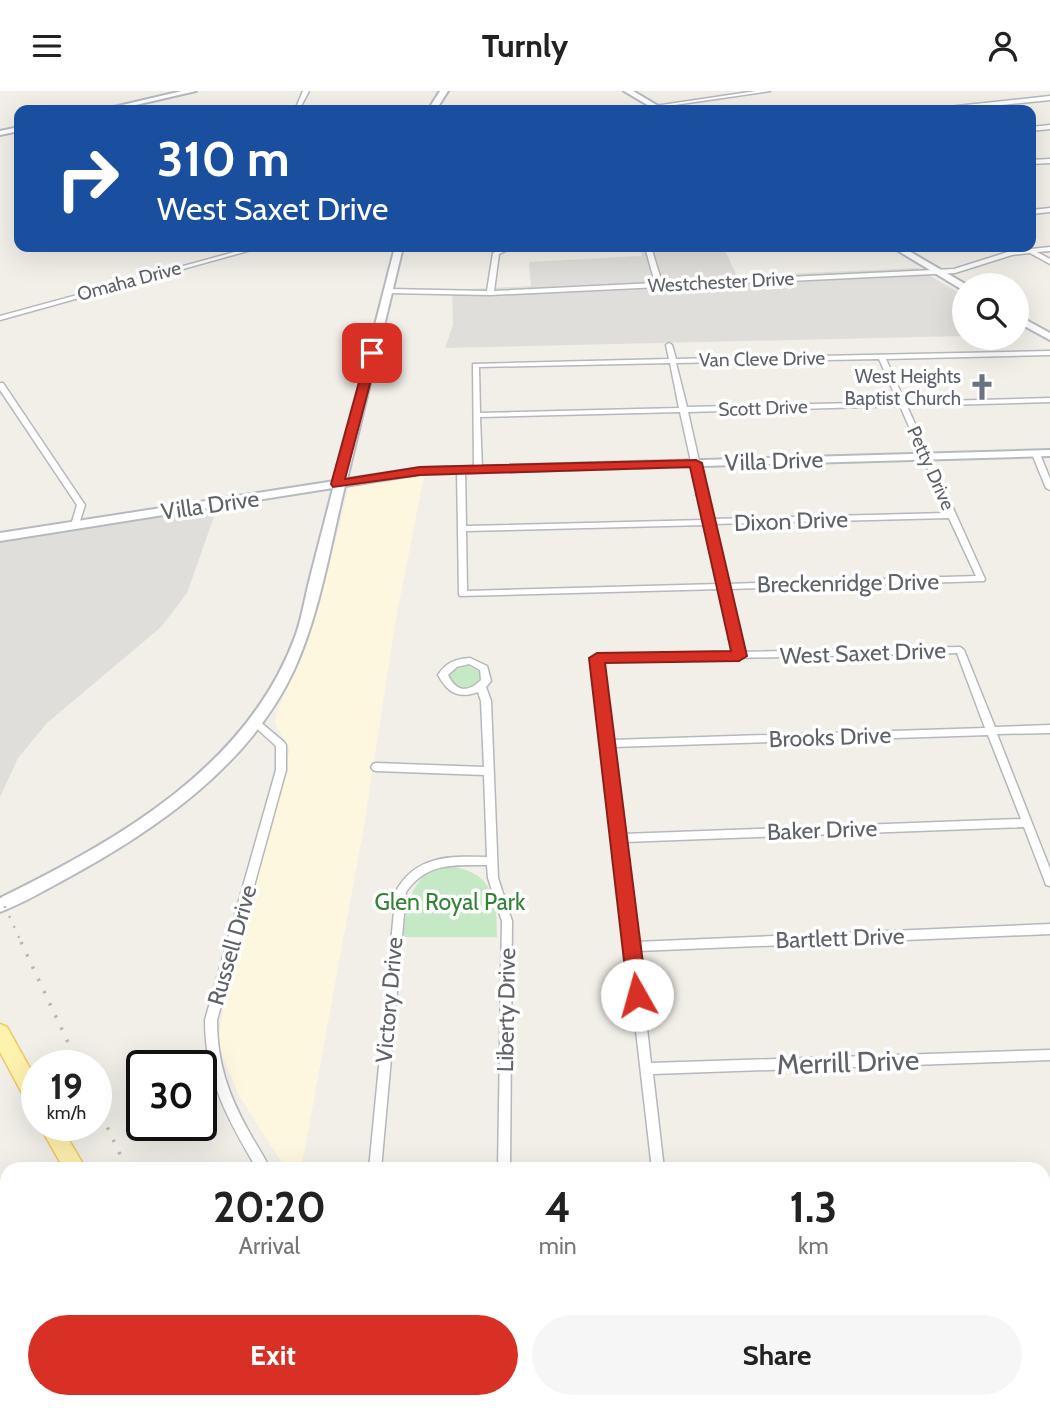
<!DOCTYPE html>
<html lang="en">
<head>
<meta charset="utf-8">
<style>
	body { margin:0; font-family:Cabin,sans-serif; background:#f6f6f6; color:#222; height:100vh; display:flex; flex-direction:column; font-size:26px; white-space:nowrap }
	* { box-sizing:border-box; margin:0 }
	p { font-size:23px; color:#767676 }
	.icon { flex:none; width:38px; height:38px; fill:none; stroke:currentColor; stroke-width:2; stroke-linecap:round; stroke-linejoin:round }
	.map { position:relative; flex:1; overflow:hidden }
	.side { position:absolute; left:0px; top:1071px; width:1050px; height:247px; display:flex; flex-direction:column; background:#fff; border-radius:21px 21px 0 0; box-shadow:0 7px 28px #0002 }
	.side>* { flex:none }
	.guide { position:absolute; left:14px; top:14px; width:1022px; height:147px; border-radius:14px; box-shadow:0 7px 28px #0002; background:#1a4fa0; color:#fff; overflow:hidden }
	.buttons { position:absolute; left:952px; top:182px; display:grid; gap:14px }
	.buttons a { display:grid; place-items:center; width:77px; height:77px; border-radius:50%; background:#fff; box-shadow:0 7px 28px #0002; font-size:35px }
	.speed { position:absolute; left:21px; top:959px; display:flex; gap:14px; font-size:35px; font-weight:700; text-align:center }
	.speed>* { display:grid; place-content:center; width:91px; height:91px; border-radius:50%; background:#fff; box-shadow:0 7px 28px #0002; line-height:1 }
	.speed small { font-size:18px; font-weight:400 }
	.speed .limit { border:4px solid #111; border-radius:10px; background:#fff; color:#111 }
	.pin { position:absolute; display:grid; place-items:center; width:60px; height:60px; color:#fff; margin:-30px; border-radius:14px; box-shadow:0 4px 10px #0006 }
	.me { position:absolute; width:77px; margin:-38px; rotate:353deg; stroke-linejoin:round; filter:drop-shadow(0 0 5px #0008) }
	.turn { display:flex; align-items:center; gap:24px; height:147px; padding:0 28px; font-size:32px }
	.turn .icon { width:91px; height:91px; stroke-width:2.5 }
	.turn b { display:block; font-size:49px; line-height:60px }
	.eta { display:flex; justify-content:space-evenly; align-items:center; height:119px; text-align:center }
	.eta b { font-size:42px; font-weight:800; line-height:49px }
	.action { display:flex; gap:14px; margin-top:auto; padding:14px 28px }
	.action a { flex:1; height:80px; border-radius:42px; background:#d93025; color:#fff; font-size:28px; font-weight:800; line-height:80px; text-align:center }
	.action a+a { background:#f6f6f6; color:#222 }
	header { display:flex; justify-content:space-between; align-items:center; height:91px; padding:0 28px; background:#fff; font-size:32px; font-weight:800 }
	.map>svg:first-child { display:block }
	.commercial { fill:#fef7e0 }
	.industrial { fill:#e0deda }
	.green { fill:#c5e8c5 }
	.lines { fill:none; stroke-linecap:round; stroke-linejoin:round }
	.street-casing { stroke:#b5b8bc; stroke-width:3 }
	.secondary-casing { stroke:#b6babf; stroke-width:4 }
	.primary-casing { stroke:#f2c960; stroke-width:3 }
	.street { fill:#fff; fill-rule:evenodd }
	.secondary { fill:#fff; fill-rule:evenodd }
	.primary { fill:#fff2af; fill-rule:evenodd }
	.rail-far1 { stroke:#b6b7b8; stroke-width:2.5; stroke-dasharray:2 9; stroke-linecap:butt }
	.rail { stroke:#b6b7b8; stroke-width:3.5; stroke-dasharray:2.5 11; stroke-linecap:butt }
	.route { fill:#d93025; stroke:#8d1f18; stroke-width:2 }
	.labels { text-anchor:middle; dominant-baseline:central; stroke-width:7; stroke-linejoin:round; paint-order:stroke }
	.far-street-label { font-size:19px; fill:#5f6368; stroke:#fff }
	.far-worship-label { font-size:19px; fill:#5b616d; stroke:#fff; text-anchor:end }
	.street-label { font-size:23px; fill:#5f6368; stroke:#fff }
	.park-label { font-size:23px; fill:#348238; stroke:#fff }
	.near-street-label { font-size:28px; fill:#5f6368; stroke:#fff }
</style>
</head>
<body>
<header><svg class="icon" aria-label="menu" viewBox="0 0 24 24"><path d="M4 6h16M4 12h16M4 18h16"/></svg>Turnly<svg class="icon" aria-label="person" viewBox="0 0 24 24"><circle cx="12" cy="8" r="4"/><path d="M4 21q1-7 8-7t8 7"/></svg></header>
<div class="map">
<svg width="1050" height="1317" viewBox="0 0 1050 1317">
	<rect width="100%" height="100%" fill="#f1efe8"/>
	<!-- commercial -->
	<path class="commercial" d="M424 385 397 521 364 735 301 1078H286L240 1006 218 955 226 901 290 659 275 632 277 620 299 573 321 507 349 396Z"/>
	<!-- industrial -->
	<path class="industrial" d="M640 156H669L672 161 724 157 737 185 917 177 964 205V245L445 257 453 234 452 199 531 195 529 171 642 165Z
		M217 417 187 502 161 536 47 632 18 667 0 706V452Z"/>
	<!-- green -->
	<path class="green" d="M468 575 478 580 480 589C473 597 463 598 454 593L450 585 452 580Z
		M453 776C494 782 497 811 497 846H403C407 811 411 778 453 776Z"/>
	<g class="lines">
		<defs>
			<path id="street" d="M303 0H309L299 19H295Z
				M756 0H770L640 19H628Z
				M1050 5V9L950 19H935L938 17Z
				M1050 34V38L1031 40V36Z
				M1050 68V72L1031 73V69Z
				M1050 117V121L1031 123V119Z
				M253 156H262L0 229V225Z
				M506 156H514L499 163 494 200 655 192 645 156H651L662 192 954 178 1011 160 1050 156V160L1037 161 1050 168V173L1030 162 1012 164 955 182 490 204 389 202 386 200 389 198 487 200 493 162Z
				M669 252 672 254 676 268 1050 260V264L886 268 905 311 1050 307V311L907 315 985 488 984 490 728 498 742 561 960 556 964 559 995 636 1050 634V642L997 643 1050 778V795L1046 794 1045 791 1024 736 624 751 636 851 1050 833V843L638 860 651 972 1050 959V969L653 983 664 1078H652L614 750 612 747 613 745 593 567 597 564 734 561 720 498 460 505 459 503 457 378 461 376 465 378 466 435 704 429 680 321 480 326 482 378 478 380 474 378 473 273 669 268 666 254ZM879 268 898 311 687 316 676 272ZM670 272 679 317 480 322 479 276ZM900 315 947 422 712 428 688 321ZM949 427 976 485 727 493 713 433ZM705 434 719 493 467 500 466 440ZM957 562 985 637 612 649 602 570ZM988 644 1021 728 623 743 612 656Z
				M0 292H3L85 414 78 436H72L71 434 77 414 0 299Z
				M1033 361H1036L1040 363 1050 388V399L1046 397 1032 363Z
				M470 567 487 575 491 590 486 596 491 610 498 787 512 830 510 1078H498L502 830 488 787 487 774C454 774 427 771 406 801L381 1078H369L396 800C416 764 450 765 487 766L484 684 376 680 373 679 371 676 373 673 376 672 484 676 481 610 478 601C458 608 448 602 438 584 446 571 456 568 470 567ZM469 573 480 579 481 589C468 602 456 601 448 584L449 583 457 576Z
				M256 629 259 630 284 651 286 654V679L217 929C217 971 228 1003 248 1039 255 1052 264 1065 270 1078H257C228 1029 205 988 205 929L276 679V655L253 634 251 632 253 630Z
				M854 1311H872L869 1317H851Z
				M920 1311H936L939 1317H923Z"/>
			<path id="secondary" d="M182 0H196L114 19H101Z
				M440 0H448L436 19H428Z
				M624 0H633L665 19H656Z
				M19 36V40L0 44V40Z
				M395 156H403L347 388 420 377 1050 359V365L420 383 345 395C330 456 320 522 294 579 249 676 153 741 62 790 42 801 21 813 0 821V807C118 749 247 676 295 546 301 530 304 512 308 495 316 462 325 430 333 397L0 450V442L335 390Z
				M892 156H902L967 194H964V199L961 198Z
				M1017 224 1050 242V249L1017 231Z
				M1043 1140H1050V1158H1043Z
				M7 1281V1301L0 1304V1284Z"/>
			<path id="primary" d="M0 933 7 936 37 990V1019L30 1017 0 961Z
				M39 1034H60L86 1078H64Z
				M179 1311H202L205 1317H181Z"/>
		</defs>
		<!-- street casing -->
		<use href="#street" class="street-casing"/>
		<!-- secondary casing -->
		<use href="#secondary" class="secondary-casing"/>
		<!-- primary casing -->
		<use href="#primary" class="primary-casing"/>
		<!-- street -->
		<use href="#street" class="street"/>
		<!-- secondary -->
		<use href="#secondary" class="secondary"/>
		<!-- primary -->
		<use href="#primary" class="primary"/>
		<!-- rail-far1 -->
		<path class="rail-far1" d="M0 805 22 853"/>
		<!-- rail -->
		<path class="rail" d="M21 851 79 975
			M96 1012 127 1078
			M233 1311 236 1317"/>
	</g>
	<!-- route -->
	<path class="route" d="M372 259 378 262 345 388 420 376 696 369 702 372 747 565 739 570 605 572 647 904 644 910H631L628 904 589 567 597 562 731 560 690 376 420 384 333 396 331 393 367 262Z"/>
	<!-- icons -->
	<defs>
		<symbol id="church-bare" viewBox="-9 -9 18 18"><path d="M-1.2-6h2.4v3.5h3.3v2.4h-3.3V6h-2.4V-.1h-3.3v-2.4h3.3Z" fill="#6b7280" stroke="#fff" stroke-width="2.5" paint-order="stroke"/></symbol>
	</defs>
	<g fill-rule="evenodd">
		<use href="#church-bare" x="963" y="277" width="38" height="38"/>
	</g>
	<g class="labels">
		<!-- far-street labels -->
		<g class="far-street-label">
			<text transform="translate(129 190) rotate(-15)">Omaha Drive</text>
			<text transform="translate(721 191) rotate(-3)">Westchester Drive</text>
			<text transform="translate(762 268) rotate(-1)">Van Cleve Drive</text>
			<text transform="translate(763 317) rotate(-2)">Scott Drive</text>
			<text transform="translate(931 377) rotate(66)">Petty Drive</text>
		</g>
		<!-- far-worship labels -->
		<g class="far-worship-label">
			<text x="961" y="285">West Heights<tspan x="961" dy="22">Baptist Church</tspan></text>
		</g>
		<!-- street labels -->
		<g class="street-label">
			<text transform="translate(774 370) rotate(-2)">Villa Drive</text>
			<text transform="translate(210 414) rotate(-8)">Villa Drive</text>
			<text transform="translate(791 430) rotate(-2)">Dixon Drive</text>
			<text transform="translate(848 492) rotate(-1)">Breckenridge Drive</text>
			<text transform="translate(863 562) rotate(-2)">West Saxet Drive</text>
			<text transform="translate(830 646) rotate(-2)">Brooks Drive</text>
			<text transform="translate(822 739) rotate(-2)">Baker Drive</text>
			<text transform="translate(840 847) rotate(-2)">Bartlett Drive</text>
			<text transform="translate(232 854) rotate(-74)">Russell Drive</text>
			<text transform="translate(389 909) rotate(-85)">Victory Drive</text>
			<text transform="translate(506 919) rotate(-89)">Liberty Drive</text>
		</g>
		<!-- park labels -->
		<g class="park-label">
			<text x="450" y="811">Glen Royal Park</text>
		</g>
		<!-- near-street labels -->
		<g class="near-street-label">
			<text transform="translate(848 971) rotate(-2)">Merrill Drive</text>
		</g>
	</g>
</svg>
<div class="buttons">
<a><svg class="icon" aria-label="search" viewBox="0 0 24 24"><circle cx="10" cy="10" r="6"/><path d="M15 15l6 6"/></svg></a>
</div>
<div class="speed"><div>19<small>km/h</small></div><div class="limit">30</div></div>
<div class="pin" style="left:372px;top:262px;background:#d93025"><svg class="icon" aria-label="arrive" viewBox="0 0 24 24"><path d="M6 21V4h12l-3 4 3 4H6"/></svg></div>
<svg class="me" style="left:637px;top:904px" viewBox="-20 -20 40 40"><circle r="19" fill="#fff"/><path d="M0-13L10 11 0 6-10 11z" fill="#d93025"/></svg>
<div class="guide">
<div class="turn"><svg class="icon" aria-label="right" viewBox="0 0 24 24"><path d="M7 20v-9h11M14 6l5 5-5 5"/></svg><div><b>310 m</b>West Saxet Drive</div></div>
</div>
<section class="side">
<div class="eta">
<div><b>20:20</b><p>Arrival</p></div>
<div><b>4</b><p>min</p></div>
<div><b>1.3</b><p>km</p></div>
</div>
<div class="action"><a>Exit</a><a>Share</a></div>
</section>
</div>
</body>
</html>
